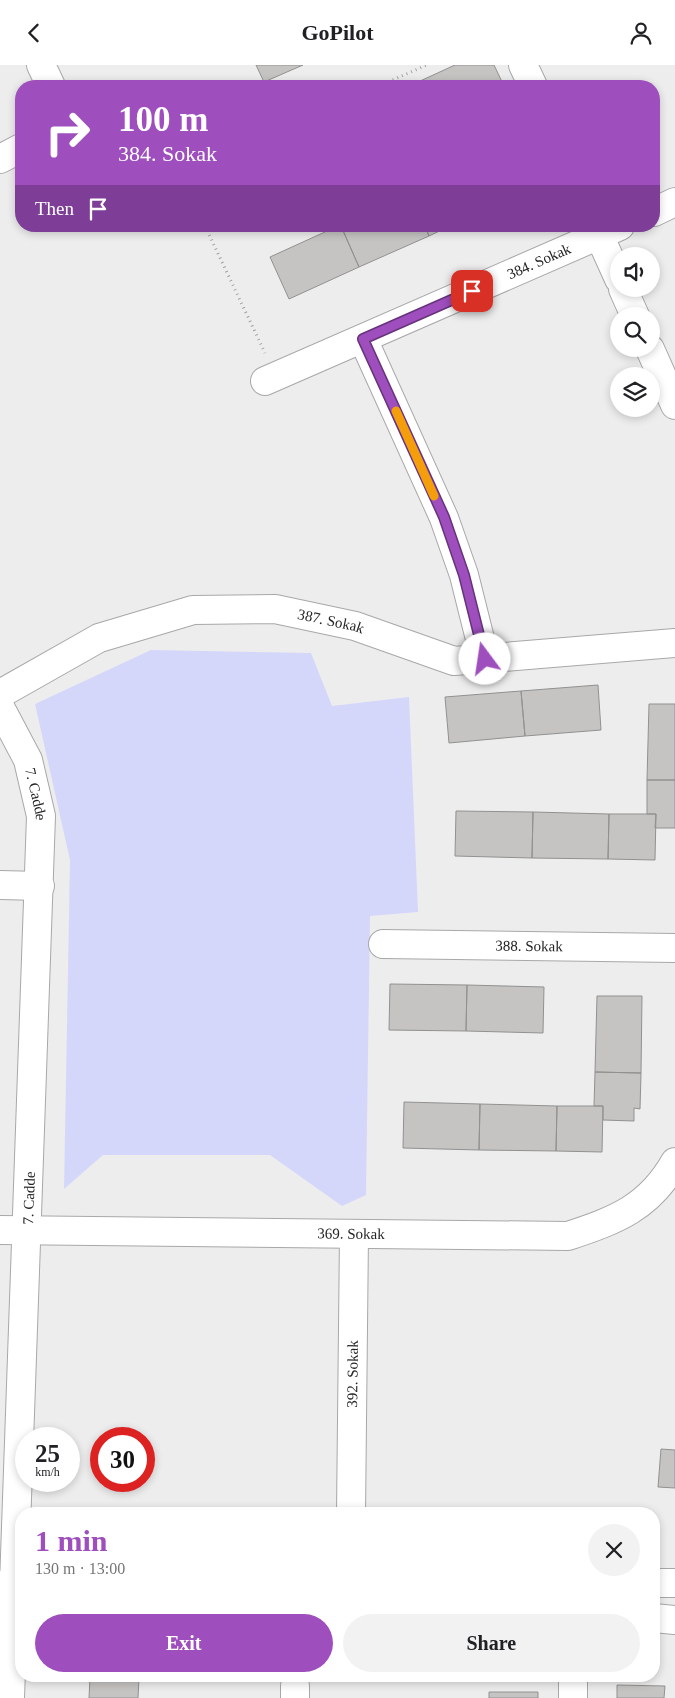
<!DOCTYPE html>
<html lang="en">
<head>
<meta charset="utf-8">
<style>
	body { margin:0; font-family:Georgia,serif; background:#f2f2f2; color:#202124; height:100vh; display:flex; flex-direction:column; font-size:19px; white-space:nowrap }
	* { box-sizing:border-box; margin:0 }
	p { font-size:16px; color:#757577 }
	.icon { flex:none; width:28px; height:28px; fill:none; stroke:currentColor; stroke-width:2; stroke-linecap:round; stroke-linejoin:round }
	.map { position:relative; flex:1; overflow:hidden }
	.drawer { position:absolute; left:15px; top:1442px; width:645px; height:175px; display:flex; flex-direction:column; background:#fff; border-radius:20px; box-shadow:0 2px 8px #0003 }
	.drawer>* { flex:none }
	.guide { position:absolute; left:15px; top:15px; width:645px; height:152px; border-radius:20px; box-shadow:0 2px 8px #0003; background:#9e4ebd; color:#fff; overflow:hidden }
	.buttons { position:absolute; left:610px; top:182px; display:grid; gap:10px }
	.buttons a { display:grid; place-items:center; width:50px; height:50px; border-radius:50%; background:#fff; box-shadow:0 2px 8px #0003; font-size:25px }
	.speed { position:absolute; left:15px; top:1362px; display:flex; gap:10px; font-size:25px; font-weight:700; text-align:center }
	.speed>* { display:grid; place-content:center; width:65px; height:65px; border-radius:50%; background:#fff; box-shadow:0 2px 8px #0003; line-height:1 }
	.speed small { font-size:12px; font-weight:400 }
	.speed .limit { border:8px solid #d22; background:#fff; color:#111 }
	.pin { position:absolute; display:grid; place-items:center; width:42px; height:42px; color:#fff; margin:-21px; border-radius:10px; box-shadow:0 2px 8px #0006 }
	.me { position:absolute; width:55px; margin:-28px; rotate:346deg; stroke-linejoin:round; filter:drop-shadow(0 0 4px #0008) }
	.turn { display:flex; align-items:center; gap:18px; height:105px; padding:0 20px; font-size:22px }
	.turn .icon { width:65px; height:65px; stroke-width:2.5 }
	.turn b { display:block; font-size:35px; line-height:42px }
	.then { display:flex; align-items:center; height:48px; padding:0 20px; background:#0003; gap:10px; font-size:19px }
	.round { display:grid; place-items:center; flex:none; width:52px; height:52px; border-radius:26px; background:#f2f2f2 }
	.head { display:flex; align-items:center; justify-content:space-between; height:85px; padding:0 20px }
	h1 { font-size:30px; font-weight:700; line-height:38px; color:#9e4ebd }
	.cta { display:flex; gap:10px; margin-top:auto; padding:10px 20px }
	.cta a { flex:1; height:58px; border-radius:30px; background:#9e4ebd; color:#fff; font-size:20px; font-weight:700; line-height:58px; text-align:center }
	.cta a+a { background:#f2f2f2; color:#202124 }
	header { display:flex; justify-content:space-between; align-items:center; height:65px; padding:0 20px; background:#fff; font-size:22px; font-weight:700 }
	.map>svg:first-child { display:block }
	.green { fill:#d5d7fa }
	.building { fill:#c6c4c3; stroke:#929190 }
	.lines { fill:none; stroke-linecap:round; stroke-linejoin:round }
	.minor-casing { stroke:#a8a8aa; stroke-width:30 }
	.major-casing { stroke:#a8a8aa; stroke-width:30 }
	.path { stroke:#a1a1a2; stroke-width:3; stroke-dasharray:1 4; stroke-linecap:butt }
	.minor { stroke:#fff; stroke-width:28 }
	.major { stroke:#fff; stroke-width:28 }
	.route-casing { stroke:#67337b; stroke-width:12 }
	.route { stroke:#9e4ebd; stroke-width:9 }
	.slow { stroke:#f59e0b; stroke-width:9 }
	.labels { text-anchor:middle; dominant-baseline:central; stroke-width:4.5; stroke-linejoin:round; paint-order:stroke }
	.street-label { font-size:15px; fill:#242425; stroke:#fff }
</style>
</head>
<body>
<header><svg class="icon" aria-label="back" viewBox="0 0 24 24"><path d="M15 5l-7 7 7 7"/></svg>GoPilot<svg class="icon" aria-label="person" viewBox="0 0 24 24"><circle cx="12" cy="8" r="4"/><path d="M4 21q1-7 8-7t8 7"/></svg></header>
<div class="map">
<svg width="675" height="1633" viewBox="0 0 675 1633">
	<rect width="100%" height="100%" fill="#ededee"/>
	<!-- green -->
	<path class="green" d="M151 585 311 588 332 641 409 632 418 847 370 851 366 1130 342 1141 270 1090H103L64 1124 70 795 35 639Z"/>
	<!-- building -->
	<path class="building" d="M256 0H303L264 17Z
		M455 0H494L504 21H420L418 17Z
		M338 161H341L359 202 289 234 270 192Z
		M341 161H425L429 171 359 202Z
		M425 161H450L429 171Z
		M598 620 601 665 525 671 521 626Z
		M521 626 525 671 449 678 445 632Z
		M649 639H675V715H647Z
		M647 715H675V763H655L656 749H647Z
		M456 746 533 747 532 793 455 791Z
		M533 747 609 749 608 794 532 793Z
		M609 749H656L655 795 608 794Z
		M390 919 467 920 466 966 389 965Z
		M467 920 544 922 543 968 466 966Z
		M597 931H642L641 1008 595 1007Z
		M595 1007 641 1008 640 1044 634 1043V1056L603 1055V1041H594Z
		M404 1037 480 1039 479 1085 403 1083Z
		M480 1039 557 1041 556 1086 479 1085Z
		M557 1041H603L602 1087 556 1086Z
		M661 1384 675 1385V1423L658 1422Z
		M90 1613H139L138 1633H89Z
		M617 1620 665 1621 664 1633H617Z
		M489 1627H538V1633H489Z"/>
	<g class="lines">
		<defs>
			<g id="minor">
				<path d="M41 0 51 21"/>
				<path d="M523 0 533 21"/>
				<path d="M0 94 21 83"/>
				<path d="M654 147 675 137"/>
				<path d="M595 161 619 214"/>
				<path d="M623 224 635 251"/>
				<path d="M363 274 444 453 464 510 485 594"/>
				<path d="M650 284 675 340"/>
				<path id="s1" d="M265 316 620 161"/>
				<path id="s2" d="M0 629 99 573 193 545 275 544 355 561 454 596 675 578"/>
				<path id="s3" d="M0 642 28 695 41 751 10 1633"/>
				<path d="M0 820 40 821"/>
				<path id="s4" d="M383 879 675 883"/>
				<path id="s5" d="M0 1165 568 1171C616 1155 649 1143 675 1097"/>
				<path id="s6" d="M351 1449 354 1169"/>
				<path d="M295 1633V1621"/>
				<path d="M573 1633V1611"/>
			</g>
			<path id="major" d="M654 1518H675
				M0 1520H21
				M654 1553 675 1555"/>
		</defs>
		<!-- minor casing -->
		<use href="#minor" class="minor-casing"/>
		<!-- major casing -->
		<use href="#major" class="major-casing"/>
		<!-- path -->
		<path class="path" d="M379 21 427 0
			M205 161 265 288"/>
		<!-- minor -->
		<use href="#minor" class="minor"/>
		<!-- major -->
		<use href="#major" class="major"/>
	</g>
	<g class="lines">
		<defs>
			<path id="route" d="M472 226 363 274 444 452 464 510 485 594"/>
		</defs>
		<!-- route casing -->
		<use href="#route" class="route-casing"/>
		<!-- route -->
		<use href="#route" class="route"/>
		<!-- slow -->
		<path class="slow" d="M396 346 434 431"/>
	</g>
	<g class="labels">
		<!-- street labels -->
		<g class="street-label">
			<text stroke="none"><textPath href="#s1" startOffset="299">384. Sokak</textPath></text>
			<text stroke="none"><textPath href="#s2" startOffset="351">387. Sokak</textPath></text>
			<text stroke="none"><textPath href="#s3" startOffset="95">7. Cadde</textPath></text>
			<text stroke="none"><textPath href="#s4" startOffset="146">388. Sokak</textPath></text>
			<text transform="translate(29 1133) rotate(-88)">7. Cadde</text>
			<text stroke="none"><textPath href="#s5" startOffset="351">369. Sokak</textPath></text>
			<text stroke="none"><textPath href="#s6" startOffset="140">392. Sokak</textPath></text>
		</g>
	</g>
</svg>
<div class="buttons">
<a><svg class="icon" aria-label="sound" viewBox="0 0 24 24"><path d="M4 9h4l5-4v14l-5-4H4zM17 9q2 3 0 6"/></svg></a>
<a><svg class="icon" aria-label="search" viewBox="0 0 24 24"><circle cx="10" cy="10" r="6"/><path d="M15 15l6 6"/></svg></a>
<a><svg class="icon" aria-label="layers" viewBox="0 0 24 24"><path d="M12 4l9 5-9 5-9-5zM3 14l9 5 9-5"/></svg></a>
</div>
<div class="speed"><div>25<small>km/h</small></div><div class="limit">30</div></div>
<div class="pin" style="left:472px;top:226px;background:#d93025"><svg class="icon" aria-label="arrive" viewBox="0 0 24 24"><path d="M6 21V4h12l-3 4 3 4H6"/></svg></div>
<svg class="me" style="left:485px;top:594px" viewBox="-20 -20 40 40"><circle r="19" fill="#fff"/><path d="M0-13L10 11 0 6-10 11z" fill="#9e4ebd"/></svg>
<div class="guide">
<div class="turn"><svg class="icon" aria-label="right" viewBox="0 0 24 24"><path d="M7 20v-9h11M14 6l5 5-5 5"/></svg><div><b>100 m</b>384. Sokak</div></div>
<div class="then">Then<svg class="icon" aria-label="arrive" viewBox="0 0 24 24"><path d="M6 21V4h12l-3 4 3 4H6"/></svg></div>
</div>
<section class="drawer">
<div class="head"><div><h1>1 min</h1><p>130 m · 13:00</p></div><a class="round"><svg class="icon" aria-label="close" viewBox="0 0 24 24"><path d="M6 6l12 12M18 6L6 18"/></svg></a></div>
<div class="cta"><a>Exit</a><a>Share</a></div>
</section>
</div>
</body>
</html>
